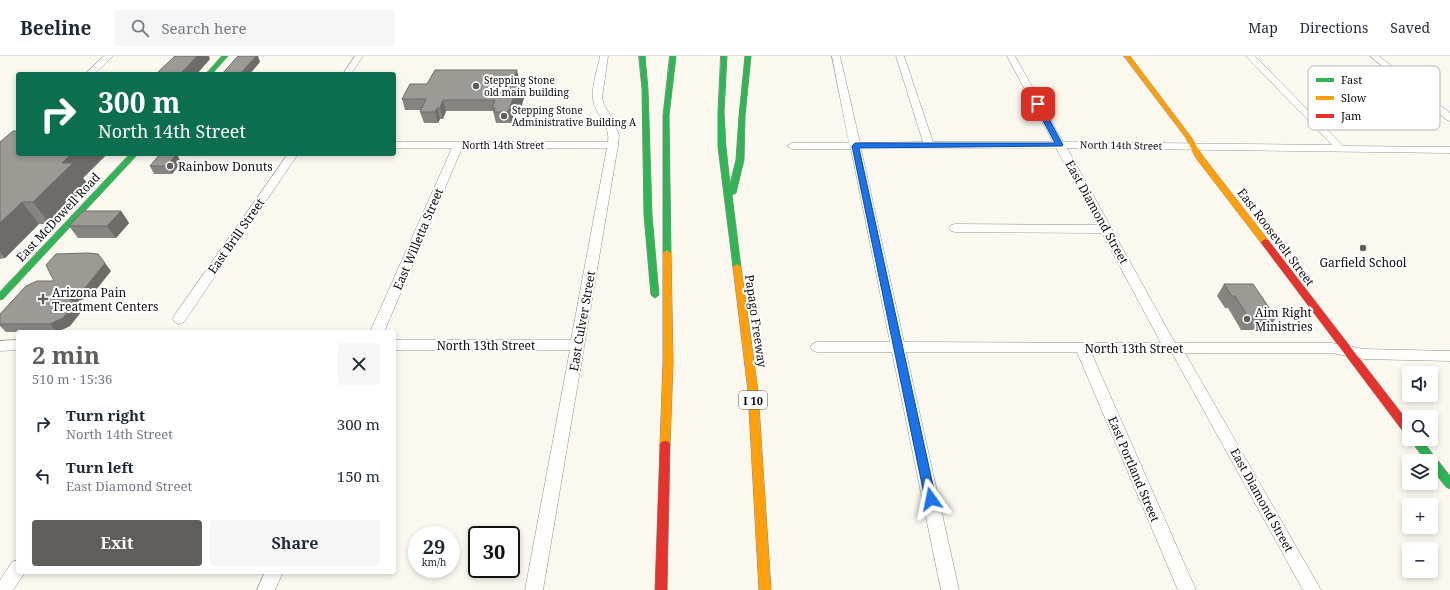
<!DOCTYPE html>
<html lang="en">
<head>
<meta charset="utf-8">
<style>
	body { margin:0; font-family:"Noto Serif",serif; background:#f6f6f7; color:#1f2937; height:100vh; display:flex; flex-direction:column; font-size:15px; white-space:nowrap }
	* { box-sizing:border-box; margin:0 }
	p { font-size:13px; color:#747a83 }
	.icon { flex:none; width:22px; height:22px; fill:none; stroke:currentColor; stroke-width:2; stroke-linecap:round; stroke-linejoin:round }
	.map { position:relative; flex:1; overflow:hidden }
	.side { position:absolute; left:16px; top:274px; width:380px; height:244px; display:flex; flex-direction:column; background:#fff; border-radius:4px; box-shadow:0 2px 6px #0003 }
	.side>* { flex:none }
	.guide { position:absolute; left:16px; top:16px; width:380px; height:84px; border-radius:4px; box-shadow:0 2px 6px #0003; background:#0b6e4f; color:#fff; overflow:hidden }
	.fabs { position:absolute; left:1402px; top:310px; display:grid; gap:8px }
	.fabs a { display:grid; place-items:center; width:36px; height:36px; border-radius:4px; background:#fff; box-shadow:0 2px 6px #0003; font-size:20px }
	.speed { position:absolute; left:408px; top:470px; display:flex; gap:8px; font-size:20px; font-weight:700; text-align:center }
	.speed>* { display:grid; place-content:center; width:52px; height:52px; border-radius:50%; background:#fff; box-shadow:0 2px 6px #0003; line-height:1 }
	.speed small { font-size:10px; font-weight:400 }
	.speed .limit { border:2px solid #111; border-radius:6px; background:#fff; color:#111 }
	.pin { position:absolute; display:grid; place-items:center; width:34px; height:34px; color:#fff; margin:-17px; border-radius:8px; box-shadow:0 2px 6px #0006 }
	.me { position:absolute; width:44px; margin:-22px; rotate:348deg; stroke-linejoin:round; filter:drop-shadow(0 0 3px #0008) }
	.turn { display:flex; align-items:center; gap:14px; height:84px; padding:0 16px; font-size:18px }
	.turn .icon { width:52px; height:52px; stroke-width:2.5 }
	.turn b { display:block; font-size:28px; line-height:34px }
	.round { display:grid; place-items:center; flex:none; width:42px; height:42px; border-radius:4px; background:#f6f6f7 }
	.overview { display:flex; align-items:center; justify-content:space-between; height:68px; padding:0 16px }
	h1 { font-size:24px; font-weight:700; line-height:30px; color:#5f5e5b }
	.action { display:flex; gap:8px; margin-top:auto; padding:8px 16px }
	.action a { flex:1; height:46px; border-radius:4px; background:#5f5e5b; color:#fff; font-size:16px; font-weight:700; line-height:46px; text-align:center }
	.action a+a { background:#f6f6f7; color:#1f2937 }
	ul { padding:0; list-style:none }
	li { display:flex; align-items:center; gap:12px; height:52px; padding:0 16px }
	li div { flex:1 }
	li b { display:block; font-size:15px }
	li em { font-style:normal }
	header { display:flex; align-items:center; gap:24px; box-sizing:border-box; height:56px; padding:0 20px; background:#fff; border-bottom:1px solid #e0e1e3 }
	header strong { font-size:19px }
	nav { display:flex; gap:22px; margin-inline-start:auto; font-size:14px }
	.search { width:280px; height:36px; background:#f6f6f7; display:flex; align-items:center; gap:10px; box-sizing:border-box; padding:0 14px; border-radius:4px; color:#747a83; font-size:15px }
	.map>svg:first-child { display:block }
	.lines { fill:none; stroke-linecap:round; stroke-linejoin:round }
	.street-casing { stroke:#93928e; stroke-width:1 }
	.fast-casing { stroke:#898884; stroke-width:1 }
	.slow-casing { stroke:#898884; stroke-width:1 }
	.jam-casing { stroke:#898884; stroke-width:1 }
	.street { fill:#fefefd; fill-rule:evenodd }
	.fast { fill:#30b455; fill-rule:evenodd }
	.slow { fill:#ff9f0a; fill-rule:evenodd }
	.jam { fill:#e5322d; fill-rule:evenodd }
	.wall { fill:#868480 }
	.shaded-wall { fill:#6d6c68 }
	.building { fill:#9c9a95; stroke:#6d6c68 }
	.route { fill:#1a73e8; stroke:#114b97 }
	.poi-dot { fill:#5f5e5b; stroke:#fff; stroke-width:1.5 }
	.labels { text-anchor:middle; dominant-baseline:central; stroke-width:4; stroke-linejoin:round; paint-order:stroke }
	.far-poi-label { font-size:10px; fill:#0b0b0b; stroke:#fff; text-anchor:start }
	.far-street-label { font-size:10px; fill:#0b0b0b; stroke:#fff }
	.shield { fill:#fff; stroke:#545454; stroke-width:1 }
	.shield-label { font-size:11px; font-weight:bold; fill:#0b0b0b }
	.poi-label { font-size:12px; fill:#0b0b0b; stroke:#fff; text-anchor:start }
	.street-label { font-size:12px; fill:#0b0b0b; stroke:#fff }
	.key { fill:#fff; stroke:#b6b6b6; stroke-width:1 }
	.key-label { font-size:11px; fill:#0b0b0b }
</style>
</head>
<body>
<header>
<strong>Beeline</strong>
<div class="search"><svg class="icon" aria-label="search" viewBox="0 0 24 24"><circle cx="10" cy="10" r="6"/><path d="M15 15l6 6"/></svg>Search here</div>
<nav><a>Map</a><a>Directions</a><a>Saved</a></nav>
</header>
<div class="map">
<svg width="1450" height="534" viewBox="0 0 1450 534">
	<rect width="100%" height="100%" fill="#faf8ef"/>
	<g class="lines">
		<defs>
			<path id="street" d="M104 0H113L94 18H85Z
				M355 0H363L351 18H343Z
				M600 0H608L602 42 605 51 613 63 619 79 618 89 543 534H525L570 294H394V284H571L607 92H462L384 276H370L452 92H394V86H608C611 69 595 59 593 43 591 34 598 10 600 0Z
				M832 0H840L860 87 923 86 896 0H904L933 86H1053L1007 0H1015L1063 86 1332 89 1246 0H1255L1343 90 1450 91V97L1067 92 1175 287H1332L1364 293 1450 295V305L1364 303 1332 297H1185L1321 534H1303L1172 297 1091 296 1196 534H1178L1077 296H906L959 534H941L892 296H817L812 294 810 291 812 288 817 286H890L851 93H792L787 90 792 87H849ZM1056 92 1098 169 955 168 951 169 949 172 951 175 955 176 1102 177 1161 287 904 286 861 93Z
				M1370 0H1379L1450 57V65L1447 64Z
				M288 98H298L184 266 179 268 174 266 173 263 174 260Z
				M18 284V294L0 295V285Z
				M18 504V516H25L24 518 13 534H0V524L12 506Z
				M265 516H283L275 534H257Z"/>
			<path id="fast" d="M222 0H228L212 18H206Z
				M639 0H645L648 33 652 159 659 239 655 242 651 239 644 159 642 33Z
				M670 0H676L669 60 671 197 667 200 663 197V60Z
				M721 0H727L724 56 726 91 730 128 736 104 739 60 745 0H751L745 60 744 104 736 137 732 139 741 211 737 214 733 211 718 91V56Z
				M130 98H138L3 243 0 244V236Z
				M1410 383H1421L1450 420V433L1446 431 1431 412V405H1426Z"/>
			<path id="slow" d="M1124 0H1130L1191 81 1202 99 1268 184 1269 186 1268 188H1262L1196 102 1186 82Z
				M667 194 671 197 673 307 670 389 669 392 665 393 661 392 660 389 663 307V197Z
				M737 208 741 211 758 335 771 534H759L748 335 733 211Z"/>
			<path id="jam" d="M1265 183 1268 184 1409 367V379L1405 378 1262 188 1261 186Z
				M665 385 669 386 670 389 667 534H655L660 389 661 386Z"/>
		</defs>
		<!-- street casing -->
		<use href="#street" class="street-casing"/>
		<!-- fast casing -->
		<use href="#fast" class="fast-casing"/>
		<!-- slow casing -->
		<use href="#slow" class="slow-casing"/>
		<!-- jam casing -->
		<use href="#jam" class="jam-casing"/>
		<!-- street -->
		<use href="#street" class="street"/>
		<!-- fast -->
		<use href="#fast" class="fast"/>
		<!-- slow -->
		<use href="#slow" class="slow"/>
		<!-- jam -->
		<use href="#jam" class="jam"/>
	</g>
	<!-- wall -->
	<path class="wall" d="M519 24 518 28 525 39 520 54H515L511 67H496L493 55H446L443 63H440L438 67H424L420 56 421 54H405L402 43 427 28Z
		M0 86 107 98 83 122 88 128 50 168H39L5 202 0 203Z
		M179 103V104L181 107 172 118H154L150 110Z
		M121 155 129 167 116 182H78L69 170Z
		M111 215 91 240 74 247 81 256 70 270 57 276H6L0 270V258Z
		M1224 228 1276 262 1268 274H1241L1228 252H1225L1217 240Z"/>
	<!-- shaded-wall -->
	<path class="shaded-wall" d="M197 0H209L210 3 197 18H180Z
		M256 0H258L260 6 250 18H240Z
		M517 14 519 24 514 39 512 28Z
		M523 28 525 39 520 54H515L511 67 508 56 513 43Z
		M443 44 446 55 443 63 440 52Z
		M437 52 440 63 438 67 435 56Z
		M71 98H107L83 122 88 128 50 168 33 146 62 107Z
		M173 98H177L181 107 172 118 167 110Z
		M22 146 39 168 5 202 0 196V167Z
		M121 155 129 167 116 182 107 170Z
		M105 207 111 215 91 240 73 248 66 240Z
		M75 248 81 256 70 270 57 276 50 268Z"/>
	<!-- building -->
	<path class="building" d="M175 0H197L180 18H156Z
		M238 0H256L240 18H222Z
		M435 14H517L512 28H523L517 43H513L508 56H494L495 52H492L495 44H443L440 52H437L435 56H420L426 43H402L410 28H427Z
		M13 75H18V98H71L62 107H73L33 146H22L0 167V86Z
		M160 98H173L172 99H176L167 110H150Z
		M83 155H121L107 170H69Z
		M88 197 98 198 105 207 85 232 66 240 75 248 63 262 50 268H0V258L26 230 37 225H54L46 209 56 198Z
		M1224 228H1253L1276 262H1249L1235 240H1232Z"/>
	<!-- route -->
	<path class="route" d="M1035 47 1041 48 1063 89 1062 90 859 92 936 443 935 446 931 448 927 446 925 443 852 90 855 87H1055L1034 48Z"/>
	<!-- markers -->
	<g class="poi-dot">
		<circle cx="476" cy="30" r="4"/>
		<circle cx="504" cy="60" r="4"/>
		<circle cx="170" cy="110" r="4"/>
		<circle cx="1363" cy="192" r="4"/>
		<path d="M41 237h4v4h4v4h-4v4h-4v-4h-4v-4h4z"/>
		<circle cx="1247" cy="263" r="4"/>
	</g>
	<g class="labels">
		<!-- far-poi labels -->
		<g class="far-poi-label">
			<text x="484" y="24">Stepping Stone<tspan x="484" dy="12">old main building</tspan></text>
			<text x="512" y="54">Stepping Stone<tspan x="512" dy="12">Administrative Building A</tspan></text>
		</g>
		<!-- far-street labels -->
		<g class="far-street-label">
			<text x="503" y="89">North 14th Street</text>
			<text transform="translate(1121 89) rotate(1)">North 14th Street</text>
		</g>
		<!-- shield labels -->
		<rect class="shield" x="739" y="335" width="28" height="18" rx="3"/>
		<g class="shield-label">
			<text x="753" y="344">I 10</text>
		</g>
		<!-- poi labels -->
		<g class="poi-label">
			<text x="178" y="110">Rainbow Donuts</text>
			<text x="1363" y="206" text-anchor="middle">Garfield School</text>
			<text x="52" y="236">Arizona Pain<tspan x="52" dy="14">Treatment Centers</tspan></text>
			<text x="1255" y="256">Aim Right<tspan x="1255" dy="14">Ministries</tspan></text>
		</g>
		<!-- street labels -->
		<g class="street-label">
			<text transform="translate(1097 156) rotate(61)">East Diamond Street</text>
			<text transform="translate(58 161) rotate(-47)">East McDowell Road</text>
			<text transform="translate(236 180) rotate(-55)">East Brill Street</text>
			<text transform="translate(1276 181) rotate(53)">East Roosevelt Street</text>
			<text transform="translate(418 183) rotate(-67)">East Willetta Street</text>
			<text transform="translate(582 265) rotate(-80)">East Culver Street</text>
			<text transform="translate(756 265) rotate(82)">Papago Freeway</text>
			<text x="486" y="289">North 13th Street</text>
			<text x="1134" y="292">North 13th Street</text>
			<text transform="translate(1134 413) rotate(67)">East Portland Street</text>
			<text transform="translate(1262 444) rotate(61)">East Diamond Street</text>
		</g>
	</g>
	<!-- legend -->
	<rect x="1308" y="10" width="132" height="64" rx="6" class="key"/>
	<rect x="1316" y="22" width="18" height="4" fill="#30b455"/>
	<rect x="1316" y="40" width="18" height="4" fill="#ff9f0a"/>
	<rect x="1316" y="58" width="18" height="4" fill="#e5322d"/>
	<g class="key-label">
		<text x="1341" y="28">Fast</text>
		<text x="1341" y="46">Slow</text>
		<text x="1341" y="64">Jam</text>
	</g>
</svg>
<div class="fabs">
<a><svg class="icon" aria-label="sound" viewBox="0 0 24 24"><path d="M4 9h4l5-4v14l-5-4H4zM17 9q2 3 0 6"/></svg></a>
<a><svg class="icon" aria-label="search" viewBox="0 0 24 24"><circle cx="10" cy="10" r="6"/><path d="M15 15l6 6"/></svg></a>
<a><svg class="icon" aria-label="layers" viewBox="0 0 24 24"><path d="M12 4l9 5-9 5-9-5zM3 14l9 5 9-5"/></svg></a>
<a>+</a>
<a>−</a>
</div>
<div class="speed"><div>29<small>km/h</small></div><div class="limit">30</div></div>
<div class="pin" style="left:1038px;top:48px;background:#d93025"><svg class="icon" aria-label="arrive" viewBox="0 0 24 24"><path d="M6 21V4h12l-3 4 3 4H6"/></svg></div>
<svg class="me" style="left:931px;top:443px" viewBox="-20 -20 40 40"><path d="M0-17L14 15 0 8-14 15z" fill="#1a73e8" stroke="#fff" stroke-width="4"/></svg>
<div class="guide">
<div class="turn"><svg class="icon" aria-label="right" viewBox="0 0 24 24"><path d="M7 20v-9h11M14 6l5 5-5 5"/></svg><div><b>300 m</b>North 14th Street</div></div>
</div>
<section class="side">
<div class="overview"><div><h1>2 min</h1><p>510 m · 15:36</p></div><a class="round"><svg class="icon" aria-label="close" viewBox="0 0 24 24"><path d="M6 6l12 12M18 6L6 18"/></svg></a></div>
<ul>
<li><svg class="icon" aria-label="right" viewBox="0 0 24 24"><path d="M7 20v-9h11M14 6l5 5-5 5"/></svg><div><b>Turn right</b><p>North 14th Street</p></div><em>300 m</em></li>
<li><svg class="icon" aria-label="left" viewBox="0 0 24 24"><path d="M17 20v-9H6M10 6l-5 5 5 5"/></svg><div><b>Turn left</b><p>East Diamond Street</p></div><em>150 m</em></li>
</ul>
<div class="action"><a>Exit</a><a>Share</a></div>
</section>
</div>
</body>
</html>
